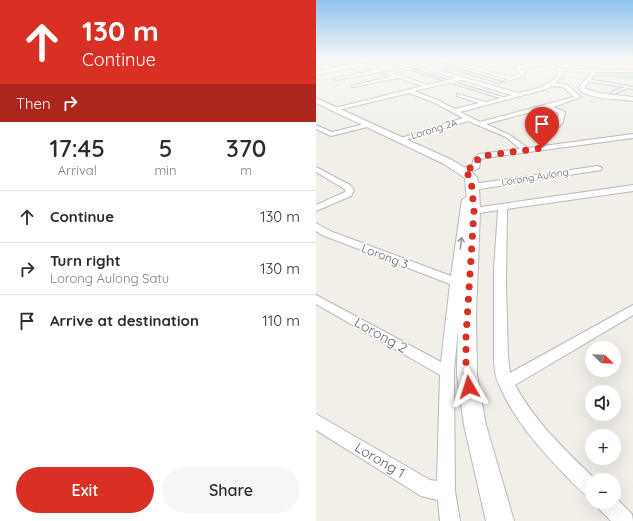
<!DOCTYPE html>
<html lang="en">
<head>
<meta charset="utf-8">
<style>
	body { margin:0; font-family:Quicksand,sans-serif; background:#f7f7f7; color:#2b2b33; height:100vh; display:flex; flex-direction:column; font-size:15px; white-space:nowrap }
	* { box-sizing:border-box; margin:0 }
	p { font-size:13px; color:#7c7c81 }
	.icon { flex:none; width:22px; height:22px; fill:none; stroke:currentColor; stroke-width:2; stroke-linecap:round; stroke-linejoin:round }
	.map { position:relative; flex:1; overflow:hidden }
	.panel { display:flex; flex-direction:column; background:#fff; width:316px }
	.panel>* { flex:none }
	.guide { background:#d93025; color:#fff; overflow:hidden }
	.needle { width:26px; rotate:113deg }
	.fabs { position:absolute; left:269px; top:341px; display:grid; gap:8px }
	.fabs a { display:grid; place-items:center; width:36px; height:36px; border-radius:50%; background:#fff; box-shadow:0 4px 16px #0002; font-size:20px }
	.pin { position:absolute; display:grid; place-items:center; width:34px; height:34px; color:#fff; margin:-41px -17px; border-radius:50% 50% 50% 0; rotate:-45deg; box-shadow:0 0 4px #0007 }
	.pin .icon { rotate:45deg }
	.me { position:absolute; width:44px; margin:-22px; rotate:354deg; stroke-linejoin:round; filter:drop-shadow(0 0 3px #0008) }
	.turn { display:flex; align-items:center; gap:14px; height:84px; padding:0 16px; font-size:18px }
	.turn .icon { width:52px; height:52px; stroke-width:2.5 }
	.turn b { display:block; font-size:28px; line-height:34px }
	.then { display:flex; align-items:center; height:38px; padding:0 16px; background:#0003; gap:8px; font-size:15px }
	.eta { display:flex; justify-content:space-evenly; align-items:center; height:68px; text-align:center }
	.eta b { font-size:24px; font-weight:600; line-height:28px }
	.action { display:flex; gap:8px; margin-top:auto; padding:8px 16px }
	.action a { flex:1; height:46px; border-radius:24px; background:#d93025; color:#fff; font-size:16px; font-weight:600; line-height:46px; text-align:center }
	.action a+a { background:#f7f7f7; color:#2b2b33 }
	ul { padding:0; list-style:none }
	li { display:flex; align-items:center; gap:12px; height:52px; padding:0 16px; border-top:1px solid #e1e1e2 }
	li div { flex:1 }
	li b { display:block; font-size:15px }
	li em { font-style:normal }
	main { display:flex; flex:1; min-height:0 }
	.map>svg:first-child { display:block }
	.green { fill:#c5e8c5 }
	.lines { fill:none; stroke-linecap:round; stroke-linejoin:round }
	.lane-casing { stroke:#b5b8bc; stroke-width:2.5 }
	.street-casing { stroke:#b5b8bc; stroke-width:2 }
	.secondary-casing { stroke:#b6babf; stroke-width:2 }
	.lane { fill:#fff; fill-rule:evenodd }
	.street { fill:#fff; fill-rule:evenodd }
	.secondary { fill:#fff; fill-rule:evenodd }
	.oneway { stroke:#979a9d }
	.route { stroke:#d93025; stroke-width:7; stroke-dasharray:0 12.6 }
	.labels { text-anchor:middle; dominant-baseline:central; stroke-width:3; stroke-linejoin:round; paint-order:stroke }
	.far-street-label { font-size:10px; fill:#5f6368; stroke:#fff }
	.street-label { font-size:12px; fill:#5f6368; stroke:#fff }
	.near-street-label { font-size:14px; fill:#5f6368; stroke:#fff }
</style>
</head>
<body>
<main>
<section class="panel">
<div class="guide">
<div class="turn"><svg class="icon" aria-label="ahead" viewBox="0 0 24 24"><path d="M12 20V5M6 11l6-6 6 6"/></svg><div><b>130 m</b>Continue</div></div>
<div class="then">Then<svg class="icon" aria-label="right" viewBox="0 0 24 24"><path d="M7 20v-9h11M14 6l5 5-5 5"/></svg></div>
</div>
<div class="eta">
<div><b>17:45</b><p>Arrival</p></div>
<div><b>5</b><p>min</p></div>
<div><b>370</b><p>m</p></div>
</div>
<ul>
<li><svg class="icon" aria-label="ahead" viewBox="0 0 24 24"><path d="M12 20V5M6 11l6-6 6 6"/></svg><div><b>Continue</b></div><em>130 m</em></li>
<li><svg class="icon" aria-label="right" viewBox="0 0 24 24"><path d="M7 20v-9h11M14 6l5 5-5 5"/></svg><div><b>Turn right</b><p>Lorong Aulong Satu</p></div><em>130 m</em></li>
<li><svg class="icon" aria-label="arrive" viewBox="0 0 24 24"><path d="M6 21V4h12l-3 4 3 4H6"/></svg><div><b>Arrive at destination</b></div><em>110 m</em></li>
</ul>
<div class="action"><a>Exit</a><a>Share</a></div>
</section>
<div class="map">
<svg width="317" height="521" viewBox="0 0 317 521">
	<rect width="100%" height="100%" fill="#f1efe8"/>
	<!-- green -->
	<path class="green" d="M281 71H317V80L278 76Z"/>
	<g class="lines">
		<defs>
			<path id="lane" d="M44 60H48L0 69V67Z
				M121 64H123L186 82 184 83Z
				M92 69H94L189 98 187 99Z
				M270 79 312 86 317 87V89L312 88 297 94 296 92 309 87 271 81Z"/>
			<path id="street" d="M17 60H26L0 65V63Z
				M160 60H177L111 66 76 73 112 85 140 78 110 69 112 67 202 93 223 88 233 83 242 76V71L233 65 204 68 209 72V75L190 82 188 81 191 79 144 65 146 64 195 77 205 73 198 68V66L229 63 224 60H229L245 69 317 70V72H279V74L268 88 282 93 317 97V101C300 98 275 101 262 88L275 74 274 72 246 71V76L239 83 251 85 265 97 237 107 249 112 247 122 240 130 235 129 241 122 243 113 230 108 170 124 194 135 212 148 317 134V138L168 158 165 159 163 168 151 173H145V169L156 165 158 158 163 154 204 149 190 137 152 121 86 141H82V139L147 118 117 102 93 93 18 111 15 109 107 86 82 78 37 87 35 86 77 76 64 72 20 80 18 79 59 70 44 66V64L71 72 111 64ZM146 80 196 95 170 102 141 94V96L163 103 139 109 121 100 98 91ZM236 86 247 87 258 97 164 122 144 112 227 90Z
				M268 60H317V61L269 62 267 61Z
				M53 123 56 125 55 126 15 136 0 129V125L16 132Z
				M282 166 286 168 285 170 157 190 153 187 157 184Z
				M0 167 34 185 38 190 35 196 0 211V205L29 192 30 190 0 172Z
				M317 185V191L191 209 190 285 192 357 194 373 317 305V315L199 385C219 422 250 451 280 480H276V498C266 494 259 485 251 477 225 450 199 421 184 387 179 377 178 367 178 357V269L182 210 158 214 153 211 158 208Z
				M157 192 161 195 154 201 153 209 138 372 139 491 144 521H124L122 500 105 496 0 430V414L114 480 121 481 124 375 0 304V295L125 362 134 284 6 235 0 231V223L14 231 135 276 146 200Z
				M298 496 316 514 317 521H295L283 509 280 502H298Z"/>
			<path id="secondary" d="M63 60H75L0 75V71Z
				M0 98 136 160 156 172 161 178 163 187 164 211 160 315 161 375 170 425 198 521H170L148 425 141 375 142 315 152 211 149 178 128 164 0 103Z"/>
		</defs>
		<!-- lane casing -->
		<use href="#lane" class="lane-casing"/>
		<!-- street casing -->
		<use href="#street" class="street-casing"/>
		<!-- secondary casing -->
		<use href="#secondary" class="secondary-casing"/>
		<!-- lane -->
		<use href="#lane" class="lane"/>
		<!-- street -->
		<use href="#street" class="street"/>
		<!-- secondary -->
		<use href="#secondary" class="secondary"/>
	</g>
	<!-- one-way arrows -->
	<defs><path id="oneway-shaft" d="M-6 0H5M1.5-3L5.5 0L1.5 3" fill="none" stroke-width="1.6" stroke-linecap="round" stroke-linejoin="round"/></defs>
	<use class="oneway" href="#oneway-shaft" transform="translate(145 243) rotate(-83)"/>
	<!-- sky -->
	<linearGradient id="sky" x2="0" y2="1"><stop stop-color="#8fc3f1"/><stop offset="0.45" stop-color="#f9f8f5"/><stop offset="1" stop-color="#f9f8f5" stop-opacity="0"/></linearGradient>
	<rect width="317" height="133" fill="url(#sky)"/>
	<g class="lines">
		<!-- route -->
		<path class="route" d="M153 387 150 375V337L158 211 155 178 148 170 160 166 162 158 166 156 226 148"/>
	</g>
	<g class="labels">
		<!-- far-street labels -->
		<g class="far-street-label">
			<text transform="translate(118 129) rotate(-17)">Lorong 2A</text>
			<text transform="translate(219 177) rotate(-9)">Lorong Aulong</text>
		</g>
		<!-- street labels -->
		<g class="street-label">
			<text transform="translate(69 256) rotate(21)">Lorong 3</text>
		</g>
		<!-- near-street labels -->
		<g class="near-street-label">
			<text transform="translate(65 335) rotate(29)">Lorong 2</text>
			<text transform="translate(64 460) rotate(31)">Lorong 1</text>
		</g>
	</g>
</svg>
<div class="fabs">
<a><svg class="needle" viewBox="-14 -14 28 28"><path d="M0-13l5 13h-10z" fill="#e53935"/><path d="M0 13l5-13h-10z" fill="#7c7c81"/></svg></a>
<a><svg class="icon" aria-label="sound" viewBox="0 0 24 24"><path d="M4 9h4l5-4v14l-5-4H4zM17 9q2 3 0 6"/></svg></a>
<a>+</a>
<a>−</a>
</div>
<div class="pin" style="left:226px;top:148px;background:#d93025"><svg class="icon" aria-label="arrive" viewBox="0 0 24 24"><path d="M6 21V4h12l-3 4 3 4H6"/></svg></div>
<svg class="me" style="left:153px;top:387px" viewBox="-20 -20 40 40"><path d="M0-17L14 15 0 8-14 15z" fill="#d93025" stroke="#fff" stroke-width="4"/></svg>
</div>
</main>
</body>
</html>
